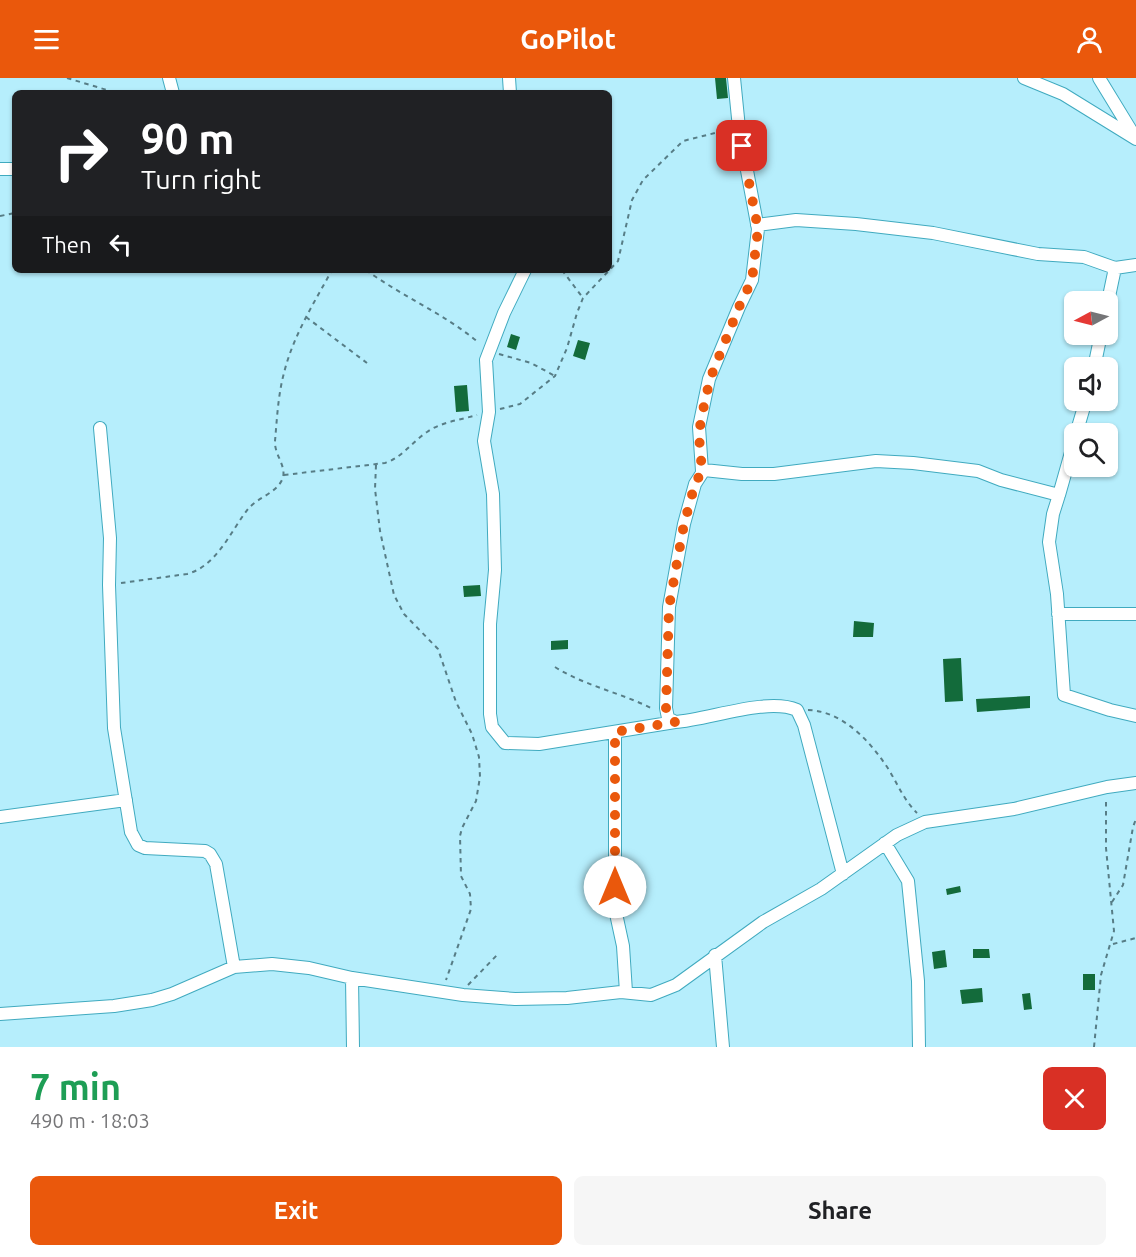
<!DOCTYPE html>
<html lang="en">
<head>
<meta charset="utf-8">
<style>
	body { margin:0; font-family:Ubuntu,sans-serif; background:#f6f6f6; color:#202124; height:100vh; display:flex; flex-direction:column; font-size:22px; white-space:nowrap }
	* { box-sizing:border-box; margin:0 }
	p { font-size:20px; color:#757577 }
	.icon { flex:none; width:33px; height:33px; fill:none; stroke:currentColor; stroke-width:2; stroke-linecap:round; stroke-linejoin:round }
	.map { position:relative; height:969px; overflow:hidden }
	.panel { display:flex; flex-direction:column; background:#fff; flex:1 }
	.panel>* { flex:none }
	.guide { position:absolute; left:12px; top:12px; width:600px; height:183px; border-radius:9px; box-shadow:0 2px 4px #0004; background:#202124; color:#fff; overflow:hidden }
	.needle { width:39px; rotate:263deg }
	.controls { position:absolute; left:1064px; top:213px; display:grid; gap:12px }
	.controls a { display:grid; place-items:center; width:54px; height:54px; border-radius:9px; background:#fff; box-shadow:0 2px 4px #0004; font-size:30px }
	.pin { position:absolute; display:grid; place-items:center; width:51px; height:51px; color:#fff; margin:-26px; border-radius:12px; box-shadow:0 3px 9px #0006 }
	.me { position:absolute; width:66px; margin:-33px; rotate:0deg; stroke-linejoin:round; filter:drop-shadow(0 0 4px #0008) }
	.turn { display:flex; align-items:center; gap:21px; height:126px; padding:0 30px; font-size:27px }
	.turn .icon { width:78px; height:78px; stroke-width:2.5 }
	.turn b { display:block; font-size:42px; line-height:51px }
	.then { display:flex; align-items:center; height:57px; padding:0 30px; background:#0003; gap:12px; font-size:22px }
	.round { display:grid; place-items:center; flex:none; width:63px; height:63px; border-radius:9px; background:#f6f6f6 }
	.headline { display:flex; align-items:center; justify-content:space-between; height:102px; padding:0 30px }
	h1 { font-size:36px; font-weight:700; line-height:45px; color:#1e9e55 }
	.cta { display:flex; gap:12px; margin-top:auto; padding:12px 30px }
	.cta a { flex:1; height:69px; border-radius:9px; background:#ea580c; color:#fff; font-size:24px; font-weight:700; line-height:69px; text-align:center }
	.cta a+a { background:#f6f6f6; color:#202124 }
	header { display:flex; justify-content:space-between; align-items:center; height:78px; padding:0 30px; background:#ea580c; color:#fff; font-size:27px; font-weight:700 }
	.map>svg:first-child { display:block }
	.building { fill:#136b3b }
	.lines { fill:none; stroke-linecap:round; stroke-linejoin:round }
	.street-casing { stroke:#40aabf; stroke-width:14 }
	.path { stroke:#577d86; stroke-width:2; stroke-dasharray:4.5 4.5; stroke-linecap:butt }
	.street { stroke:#fff; stroke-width:12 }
	.route { stroke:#ea580c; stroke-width:10; stroke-dasharray:0 18 }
</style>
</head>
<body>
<header><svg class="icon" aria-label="menu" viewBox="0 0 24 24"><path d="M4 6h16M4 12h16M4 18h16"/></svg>GoPilot<svg class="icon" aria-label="person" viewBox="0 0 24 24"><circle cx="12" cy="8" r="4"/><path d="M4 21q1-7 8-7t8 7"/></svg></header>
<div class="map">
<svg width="1136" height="969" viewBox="0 0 1136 969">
	<rect width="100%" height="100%" fill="#b6eefc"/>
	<!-- building -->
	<path class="building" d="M715 0H726L728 20 717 21Z
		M511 256 520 259 516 272 507 269Z
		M578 262 590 265 585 282 573 278Z
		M467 307 469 333 456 334 454 308Z
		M480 507 481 518 464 519 463 508Z
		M854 543 874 545 873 559H853Z
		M568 562V571L551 572V563Z
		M961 580 963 623 945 624 943 581Z
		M1030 618V630L977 634 976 621Z
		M960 808 961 814 947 817 946 811Z
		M973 871H989L990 880H973Z
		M945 872 947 889 934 891 932 874Z
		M1083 896H1095V912H1083Z
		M982 910 983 924 962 926 960 912Z
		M1030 915 1032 931 1024 932 1022 916Z"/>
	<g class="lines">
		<defs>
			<path id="street" d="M169 0 173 15
				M509 0 510 15
				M1024 0 1063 16 1136 61
				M1099 0 1135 59
				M0 91H15
				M757 147 796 142 856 146 933 155 1038 176 1084 179 1115 190 1136 187
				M525 192 504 235 486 282 489 334 484 363 493 416 495 492 490 546V636L492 649 505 665 539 666 675 644
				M1107 228 1115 190
				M1094 290 1101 256
				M100 350 110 460 109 507 114 650 131 754 138 767 145 770 205 773 210 776 216 786 234 889
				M1076 356 1086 322
				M702 393 699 349 709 301 739 229 752 202 758 151 739 50 734 0
				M1059 417 1074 364
				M1058 536H1136
				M615 654V831L623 868 626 914
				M0 739 126 722
				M885 765 908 803 918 903 919 969
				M843 796 804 647 797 632C767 619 708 642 675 644L668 640 666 630 669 529 684 446 695 406 704 392 742 396H774L876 383 913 385 978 393 1001 402 1059 417 1053 436 1049 464 1057 516 1064 617 1110 632 1136 638
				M715 877 723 969
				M352 900 353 969
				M0 936 114 928 152 922 172 916 234 889 272 886 309 890 352 900 463 917 515 921 567 920 621 914 651 917 676 907 763 844 821 811 897 757 925 744 1014 731 1107 709 1136 705"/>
		</defs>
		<!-- street casing -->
		<use href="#street" class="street-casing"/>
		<!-- path -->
		<path class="path" d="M67 0 117 15
			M0 138 15 135
			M366 192C403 219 445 236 479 265
			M562 192 583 220
			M306 239 367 285
			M499 276 531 285 555 298
			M500 331 520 326 555 298 567 270 577 235 583 220 618 183 632 122 643 102 683 63 727 52
			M376 387 375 411 380 453 394 517 404 536 438 571 456 624 472 656 479 679 480 699 476 723 462 750 460 758 461 798 470 816 471 831 446 902
			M284 397 385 385C403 379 412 364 427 354 441 344 460 342 477 337
			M121 505 187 496C217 488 230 454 248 431 257 420 276 415 282 402 288 389 274 377 275 363 277 341 278 317 284 295 293 258 314 225 332 192
			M555 589C585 608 622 615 653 631
			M808 632C843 633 871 664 889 692 898 707 904 722 917 735
			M1112 824 1123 807 1133 749 1136 741
			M1113 866 1136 860
			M468 907 499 875
			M1094 969 1101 897 1114 853 1106 770V721"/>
		<!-- street -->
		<use href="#street" class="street"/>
	</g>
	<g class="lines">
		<!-- route -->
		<path class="route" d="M615 809V654L675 644 668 640 666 630 669 529 684 446 695 406 702 393 699 358 701 341 710 301 739 229 752 202 758 151 742 68"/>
	</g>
</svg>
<div class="controls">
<a><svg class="needle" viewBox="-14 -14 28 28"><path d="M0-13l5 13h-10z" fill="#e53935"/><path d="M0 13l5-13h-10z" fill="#757577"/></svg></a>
<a><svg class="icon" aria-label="sound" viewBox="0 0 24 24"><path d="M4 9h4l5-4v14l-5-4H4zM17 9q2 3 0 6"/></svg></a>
<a><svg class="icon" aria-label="search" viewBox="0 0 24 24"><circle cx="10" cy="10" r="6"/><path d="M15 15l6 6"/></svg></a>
</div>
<div class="pin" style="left:742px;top:68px;background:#d93025"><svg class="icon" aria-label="arrive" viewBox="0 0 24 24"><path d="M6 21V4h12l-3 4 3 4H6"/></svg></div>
<svg class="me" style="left:615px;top:809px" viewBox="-20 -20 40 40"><circle r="19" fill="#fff"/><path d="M0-13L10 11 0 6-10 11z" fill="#ea580c"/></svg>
<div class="guide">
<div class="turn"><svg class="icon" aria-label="right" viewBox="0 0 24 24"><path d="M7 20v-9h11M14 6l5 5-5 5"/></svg><div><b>90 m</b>Turn right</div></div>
<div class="then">Then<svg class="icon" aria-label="left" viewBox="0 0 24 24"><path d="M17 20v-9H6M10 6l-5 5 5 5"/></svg></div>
</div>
</div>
<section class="panel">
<div class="headline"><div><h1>7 min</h1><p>490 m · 18:03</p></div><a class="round" style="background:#d93025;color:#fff"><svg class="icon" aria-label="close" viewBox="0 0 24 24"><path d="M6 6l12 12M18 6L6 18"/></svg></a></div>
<div class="cta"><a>Exit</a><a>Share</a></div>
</section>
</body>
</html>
